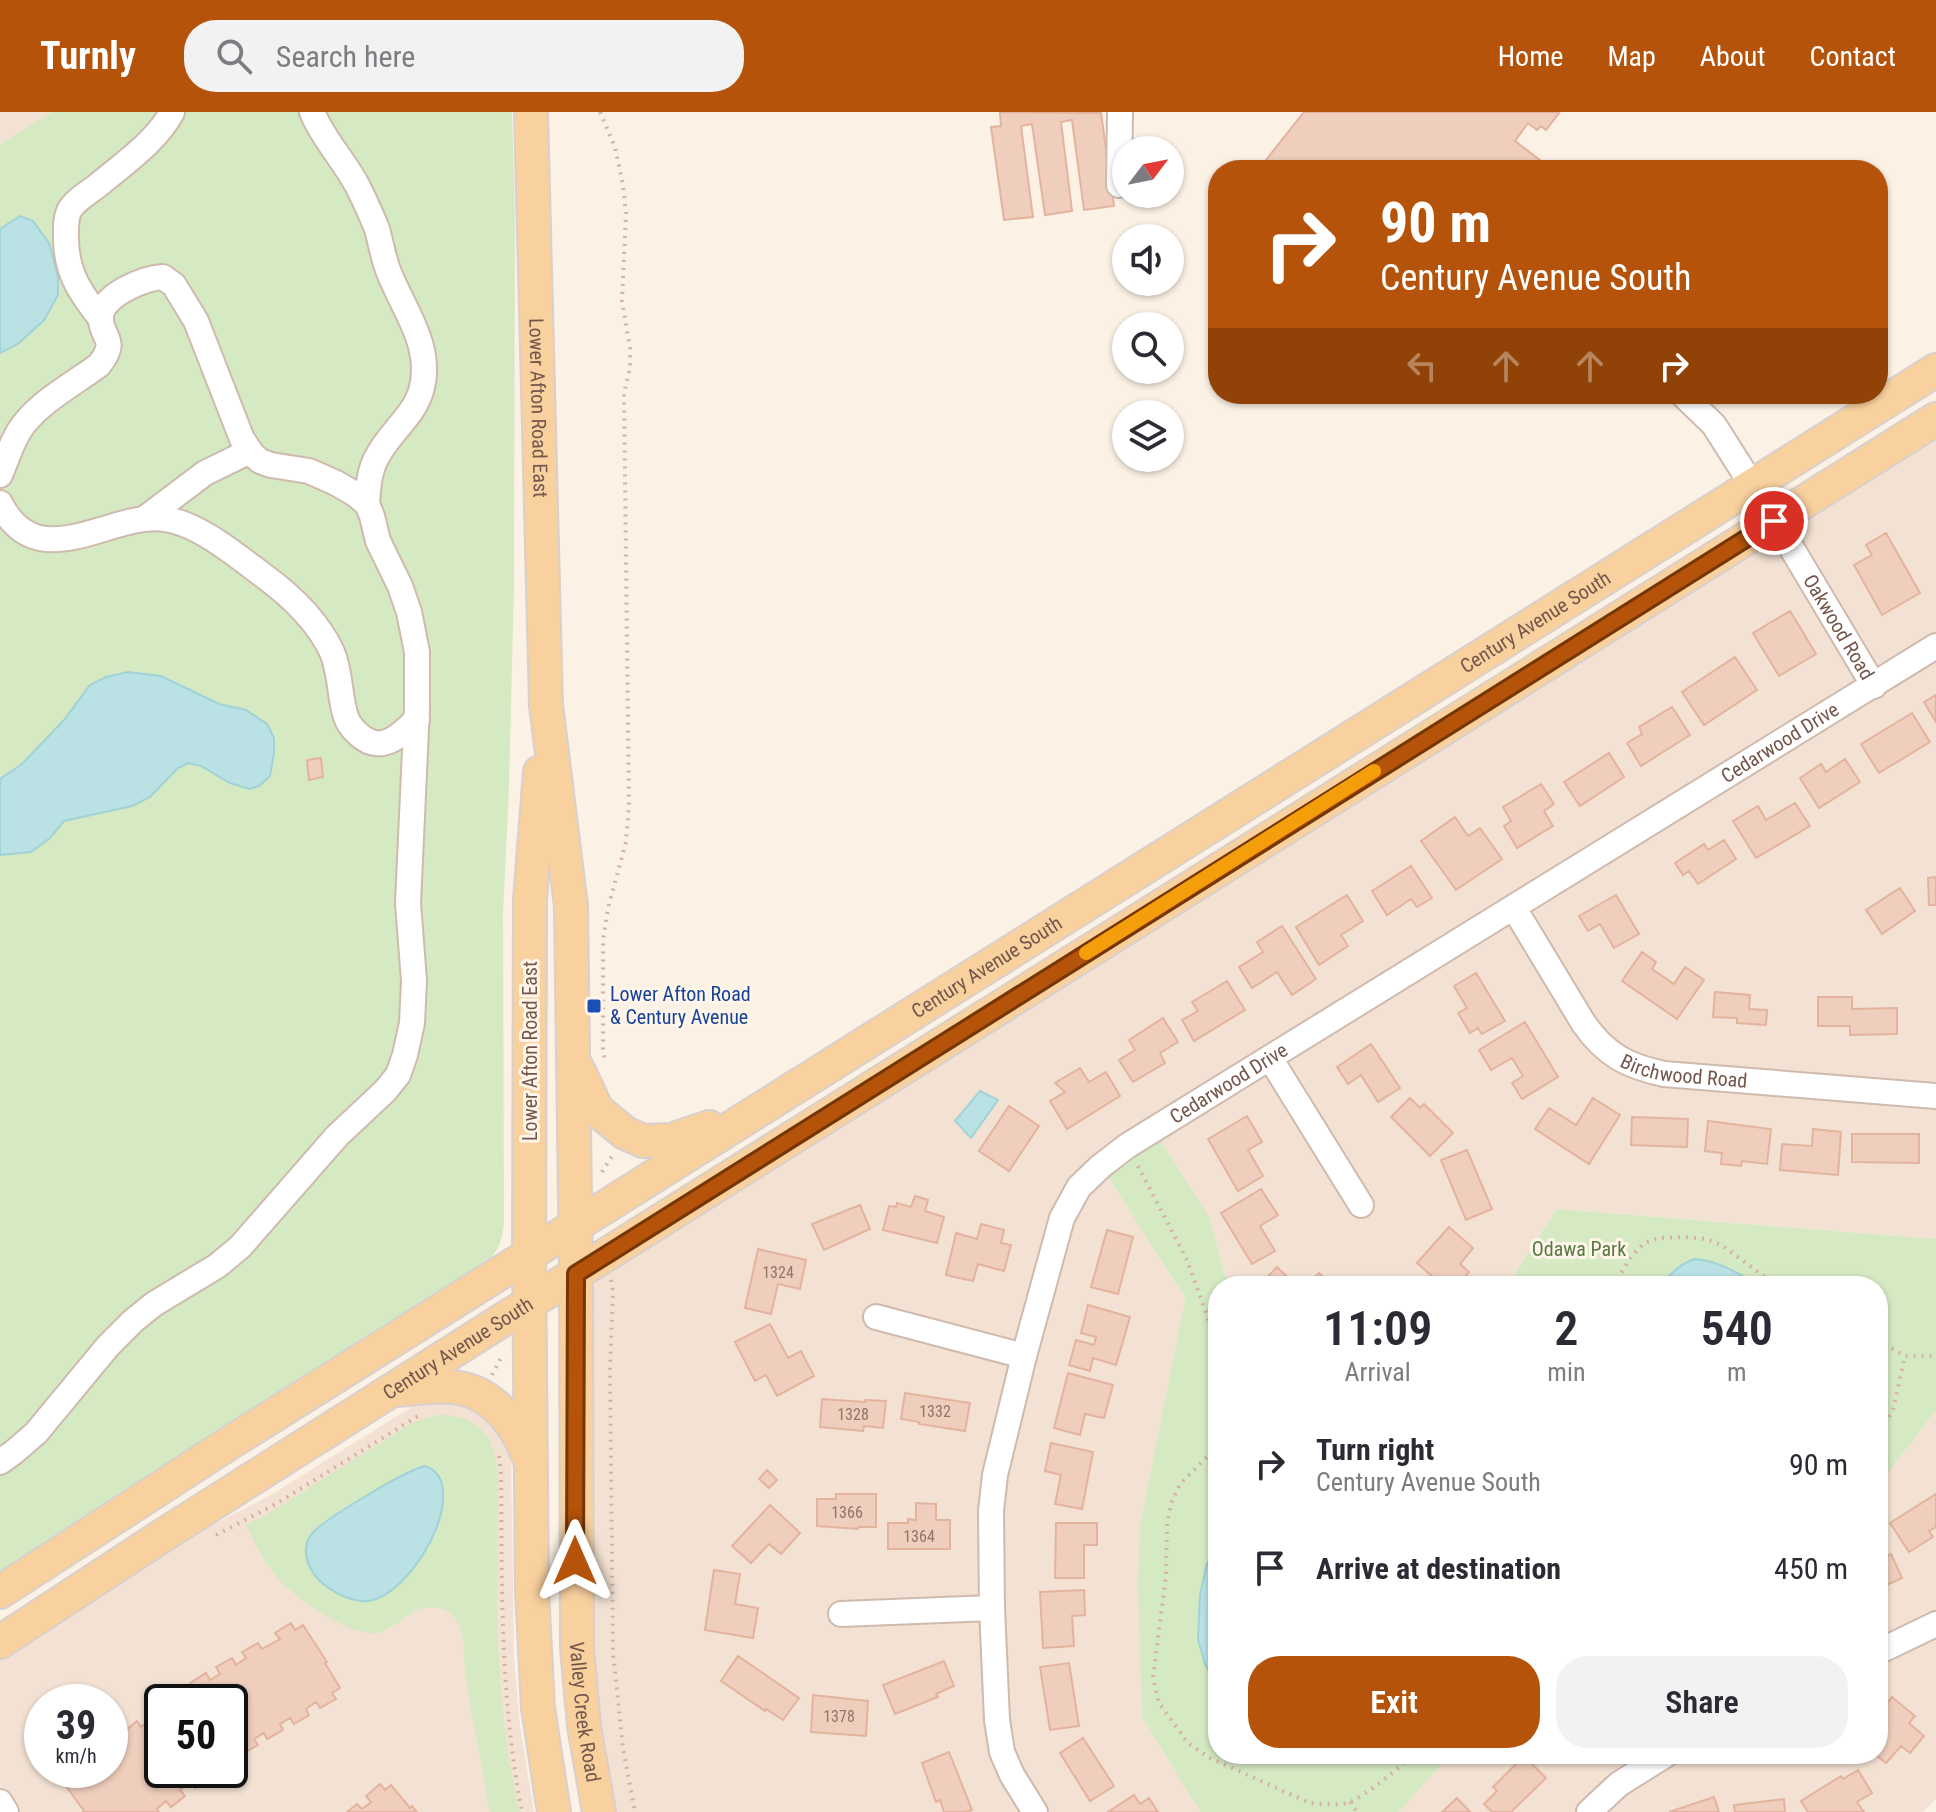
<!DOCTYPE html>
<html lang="en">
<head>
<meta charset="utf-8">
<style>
	body { margin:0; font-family:"Roboto Condensed",sans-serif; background:#f2f2f3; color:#2b2b33; height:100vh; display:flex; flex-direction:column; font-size:30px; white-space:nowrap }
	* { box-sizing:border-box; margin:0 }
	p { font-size:26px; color:#7c7c81 }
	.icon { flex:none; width:44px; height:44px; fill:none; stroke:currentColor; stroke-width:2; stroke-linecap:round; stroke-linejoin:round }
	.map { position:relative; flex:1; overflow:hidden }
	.details { position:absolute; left:1208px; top:1164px; width:680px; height:488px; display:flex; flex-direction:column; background:#fff; border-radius:32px; box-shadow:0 2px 6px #0004 }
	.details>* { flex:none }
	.top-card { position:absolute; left:1208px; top:48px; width:680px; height:244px; border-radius:32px; box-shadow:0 2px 6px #0004; background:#b45309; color:#fff; overflow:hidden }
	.needle { width:52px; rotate:58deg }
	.tools { position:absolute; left:1112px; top:24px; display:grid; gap:16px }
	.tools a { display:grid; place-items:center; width:72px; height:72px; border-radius:50%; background:#fff; box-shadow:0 2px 6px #0004; font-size:40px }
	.speed { position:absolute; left:24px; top:1572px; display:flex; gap:16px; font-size:40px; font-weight:700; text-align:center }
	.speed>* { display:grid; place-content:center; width:104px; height:104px; border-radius:50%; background:#fff; box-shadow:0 2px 6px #0004; line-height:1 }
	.speed small { font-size:20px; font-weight:400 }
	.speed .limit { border:4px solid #111; border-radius:12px; background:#fff; color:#111 }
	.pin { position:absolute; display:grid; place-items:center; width:68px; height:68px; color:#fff; margin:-34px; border:4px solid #fff; border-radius:50%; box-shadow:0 2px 8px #0007 }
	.me { position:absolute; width:88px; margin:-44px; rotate:0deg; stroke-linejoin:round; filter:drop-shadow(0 0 6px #0008) }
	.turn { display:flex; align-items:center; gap:28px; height:168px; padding:0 40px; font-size:36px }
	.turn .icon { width:104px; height:104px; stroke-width:2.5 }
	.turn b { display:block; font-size:56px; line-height:68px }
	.lanes { display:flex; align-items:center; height:76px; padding:0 40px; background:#0003; justify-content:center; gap:40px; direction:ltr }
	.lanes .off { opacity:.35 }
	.eta { display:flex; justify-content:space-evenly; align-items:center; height:136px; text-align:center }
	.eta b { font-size:48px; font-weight:600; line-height:56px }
	.cta { display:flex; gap:16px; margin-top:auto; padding:16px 40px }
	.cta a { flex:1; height:92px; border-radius:32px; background:#b45309; color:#fff; font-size:32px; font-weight:600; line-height:92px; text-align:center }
	.cta a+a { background:#f2f2f3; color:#2b2b33 }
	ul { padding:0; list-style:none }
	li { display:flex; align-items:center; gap:24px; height:104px; padding:0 40px }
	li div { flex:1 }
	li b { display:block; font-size:30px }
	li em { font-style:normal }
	header { display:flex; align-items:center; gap:48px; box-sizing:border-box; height:112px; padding:0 40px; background:#b45309; color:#fff }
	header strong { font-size:38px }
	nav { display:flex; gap:44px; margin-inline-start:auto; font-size:28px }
	.search { width:560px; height:72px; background:#f2f2f3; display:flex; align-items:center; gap:20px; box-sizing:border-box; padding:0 28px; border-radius:32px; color:#7c7c81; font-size:30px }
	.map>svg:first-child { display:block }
	.residential { fill:#f3e2d3; fill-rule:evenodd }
	.green { fill:#d5e9c3 }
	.water { fill:#bae2e5; stroke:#a0d2d6; stroke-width:2 }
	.building { fill:#f0cebd; stroke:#e3b39e; stroke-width:2 }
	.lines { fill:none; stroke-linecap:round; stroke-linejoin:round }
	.minor-casing { stroke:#cfbaae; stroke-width:28 }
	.major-casing { stroke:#d8d0cd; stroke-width:36 }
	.path { stroke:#d5b1a0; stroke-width:4; stroke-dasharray:2 6; stroke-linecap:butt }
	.minor { stroke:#fff; stroke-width:24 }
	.major { stroke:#f9d19f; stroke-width:32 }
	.route-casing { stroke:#753606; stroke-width:20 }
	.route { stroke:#b45309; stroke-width:14 }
	.slow { stroke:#f59e0b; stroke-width:14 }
	.transit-dot { fill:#1a4fb4; stroke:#fff5eb; stroke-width:3 }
	.labels { text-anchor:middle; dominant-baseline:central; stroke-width:6; stroke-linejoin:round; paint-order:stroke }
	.number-label { font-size:16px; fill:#937468 }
	.street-label { font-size:20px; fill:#74564b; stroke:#fff5eb }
	.transit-label { font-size:20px; fill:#164399; stroke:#fff5eb; text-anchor:start }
	.park-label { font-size:20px; fill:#577942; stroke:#fff5eb }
</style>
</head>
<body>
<header>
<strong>Turnly</strong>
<div class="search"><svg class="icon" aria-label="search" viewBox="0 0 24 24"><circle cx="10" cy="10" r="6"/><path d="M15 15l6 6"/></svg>Search here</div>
<nav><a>Home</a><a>Map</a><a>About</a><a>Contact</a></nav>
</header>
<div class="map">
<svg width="1936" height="1700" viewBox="0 0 1936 1700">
	<rect width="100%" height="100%" fill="#fcf1e5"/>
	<!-- residential -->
	<path class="residential" d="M0 0H52L0 32Z
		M1936 322V1127L1558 1097 1507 1174H1228L1210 1107 1101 1054 1185 1186 1140 1412 1142 1605 1200 1700H599L575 1190 622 1149Z
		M430 1287 482 1296 511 1340 514 1546 520 1614 534 1700H0V1546L162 1439 269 1384 413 1294ZM42 1590H110V1658H42ZM162 1590H230V1658H162Z
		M1936 1298V1686L1923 1700H1399L1451 1642H1878V1374Z"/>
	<!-- green -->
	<path class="green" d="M52 0H512L515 106 514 474 509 675 503 802 504 1110C503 1127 498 1139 487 1151L0 1464V32Z
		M1154 1018 1210 1107 1228 1174H1218V1642H1451L1399 1700H1200L1142 1605 1138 1471 1140 1412 1185 1186 1101 1054Z
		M1557 1097 1936 1127V1298L1878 1374V1174H1507Z
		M438 1303C458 1302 479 1309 489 1328 502 1353 497 1386 497 1413 497 1452 497 1491 498 1530 500 1587 507 1644 519 1700H489C483 1652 471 1606 465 1558 463 1541 466 1525 457 1509 449 1495 434 1493 419 1497 406 1503 389 1520 376 1521 349 1524 290 1483 274 1462 263 1448 254 1430 246 1413L274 1398 414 1310Z"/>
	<!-- water -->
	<path class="water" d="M20 104 33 109 49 131 58 165V183L44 208 18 232 0 241V117Z
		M128 560 161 564 219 592 246 598 267 612 274 626V641L270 664 259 674 249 677 230 671 201 654 188 651 178 656 150 685 132 694 64 709 50 726 31 740 0 743V667L22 652 64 608 90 573 106 565Z
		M980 979 998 988 971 1026 955 1009Z
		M1695 1147C1720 1149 1739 1162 1760 1174H1660C1671 1162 1679 1152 1695 1147Z
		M425 1354C476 1371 409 1494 361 1489 345 1487 329 1478 318 1467 307 1455 301 1437 311 1423 320 1409 407 1358 425 1354Z
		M1218 1436V1575L1205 1552 1198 1527 1200 1483 1207 1452Z"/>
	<!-- building -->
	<path class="building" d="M1000 0 1101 1 1114 94 1084 98 1072 8 1061 10 1072 99 1045 103 1032 12 1021 14 1033 105 1004 108 991 15 1001 14Z
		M1304 0H1558L1559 1 1546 18 1541 14 1537 18 1528 11 1515 29 1549 55 1546 58H1258Z
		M1886 421 1920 481 1882 503 1854 453 1872 443 1866 433Z
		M1790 499 1816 542 1779 564 1753 521Z
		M1735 545 1757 578 1704 613 1682 580Z
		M1936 583V610L1924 590Z
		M1672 595 1690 623 1641 654 1627 631 1642 622 1639 615Z
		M1912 601 1930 630 1879 661 1861 632Z
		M1609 641 1624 665 1580 694 1564 670Z
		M321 646 323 665 309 668 307 648Z
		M1845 647 1860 670 1819 696 1800 666 1821 652 1826 660Z
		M1541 672 1554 692 1544 699 1553 714 1517 736 1504 714 1511 709 1503 695Z
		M1795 691 1810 714 1756 746 1733 709 1758 694 1766 708Z
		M1455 705 1468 724 1480 716 1502 747 1456 778 1421 729Z
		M1724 728 1736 747 1698 772 1689 759 1683 763 1675 751 1704 732 1708 738Z
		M1411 754 1432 786 1417 795 1411 787 1387 803 1372 779Z
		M1936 765V793H1929L1928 766Z
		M1900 776 1915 799 1882 822 1866 798Z
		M1347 783 1363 809 1341 823 1348 834 1319 853 1296 815Z
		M1616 783 1639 822 1614 836 1600 812 1588 819 1579 804Z
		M1282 814 1316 867 1292 883 1277 860 1252 876 1239 855 1263 840 1257 830Z
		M1642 840 1656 850 1652 857 1674 872 1685 855 1704 868 1677 907 1622 869Z
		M1476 861 1505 909 1482 922 1478 916 1470 921 1458 901 1467 896 1454 874Z
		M1227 869 1245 898 1194 929 1182 908 1198 899 1192 890Z
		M1715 880 1750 883 1749 897 1767 898 1766 913 1737 911V906L1713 905Z
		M1818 885H1852V897L1897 896V922L1850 923V914H1818Z
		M1163 906 1178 930 1160 941 1165 951 1133 970 1119 948 1135 938 1129 928Z
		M1525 910 1558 965 1522 987 1512 971 1523 964 1512 946 1491 958 1479 938Z
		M1371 932 1400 976 1378 990 1361 963 1348 972 1337 955Z
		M1080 956 1089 970 1106 960 1120 984 1067 1017 1050 989 1065 980 1055 971Z
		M1410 986 1420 996 1424 992 1453 1021 1430 1044 1391 1005Z
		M1593 986 1620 1003 1589 1052 1535 1017 1549 996 1576 1013Z
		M1009 994 1039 1014 1009 1059 979 1039Z
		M1247 1004 1262 1030 1248 1038 1263 1064 1238 1079 1208 1027Z
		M1632 1005 1688 1007 1687 1035 1631 1033Z
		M1708 1009 1771 1017 1767 1052 1742 1049 1741 1054 1721 1052 1722 1041 1705 1039Z
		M1813 1017 1841 1020 1838 1063 1780 1058 1782 1032 1812 1034Z
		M1852 1022H1919V1051L1852 1050Z
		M1467 1038 1492 1097 1466 1108 1441 1048Z
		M1261 1077 1278 1103 1260 1114 1275 1139 1252 1152 1221 1101Z
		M915 1084 928 1088 925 1099 944 1105 937 1131 883 1118 889 1094 896 1095 897 1091 911 1095Z
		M860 1093 870 1117 824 1138 812 1112Z
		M981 1112 1004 1118 1001 1131 1011 1133 1004 1159 978 1152 973 1169 946 1163 956 1121 977 1127Z
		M1449 1115 1473 1136 1460 1152 1469 1160 1458 1174H1443L1417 1151Z
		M1107 1118 1133 1125 1118 1182 1091 1175Z
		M758 1137 806 1148 800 1177 778 1172 771 1202 745 1196Z
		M1277 1155 1297 1174H1259Z
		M1319 1161 1332 1174H1306Z
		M1088 1193 1130 1205 1116 1253 1093 1246 1090 1259 1069 1253 1076 1228 1094 1233 1096 1225 1081 1221Z
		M770 1212 788 1246 801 1239 814 1264 777 1284 766 1263 755 1269 735 1230Z
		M1068 1261 1113 1273 1104 1306 1085 1302 1080 1323 1054 1316Z
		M905 1281 970 1291 965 1319 919 1312V1310L901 1307Z
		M822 1287 865 1290V1288L886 1289 883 1316 864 1314 863 1319 820 1315Z
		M1051 1331 1093 1340 1082 1397 1055 1392 1061 1363 1045 1359Z
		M767 1358 777 1368 769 1376 759 1367Z
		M836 1382H876V1415H858V1417L817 1414V1387H836Z
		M1936 1382V1415L1929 1419 1933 1425 1909 1440 1890 1411Z
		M916 1391 936 1392V1408H950V1437H888V1411H908V1407L916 1408Z
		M770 1393 800 1421 781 1442 769 1432 751 1451 732 1434Z
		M1056 1411H1097V1433H1084V1466H1055Z
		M1891 1442 1902 1466 1878 1477V1448Z
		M714 1458 740 1462 735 1492 758 1496 753 1526 705 1518Z
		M1084 1478 1085 1503 1072 1504 1074 1534 1043 1536 1040 1480Z
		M291 1511 295 1518 303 1513 327 1550 325 1551 340 1576 332 1581 336 1587 320 1596 316 1590 306 1597 309 1603 294 1612 290 1606 280 1612 283 1618 267 1627 264 1621 254 1627 258 1633 242 1642 238 1636 234 1639 240 1648 230 1655V1590H171L168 1585 183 1575 187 1581 194 1577 190 1571 206 1561 210 1568 220 1562 216 1555 232 1546 236 1553 246 1546 242 1540 258 1531 262 1537 280 1527 275 1521Z
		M738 1544 799 1586 783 1608 766 1597 765 1599 721 1569Z
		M944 1549 954 1574 936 1582 938 1585 895 1602 883 1573Z
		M1069 1551 1079 1614 1050 1618 1040 1555Z
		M813 1583 868 1589 866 1624 811 1620Z
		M1892 1585 1915 1604 1909 1611 1924 1624 1910 1641 1901 1634 1886 1651 1875 1642H1878V1602Z
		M161 1590 162 1658H206L205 1659 209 1665 195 1676 191 1670 180 1678 185 1684 171 1695 166 1689 157 1697 159 1700H83L84 1699 66 1674 73 1668 68 1663 75 1658H110V1631L113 1629 118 1634 127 1626 123 1621 137 1609 141 1615 151 1607 147 1602Z
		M1083 1626 1114 1674 1090 1689 1060 1641Z
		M949 1640 972 1698 965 1700H944L940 1688 936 1690 922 1651Z
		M1524 1644 1546 1666 1511 1700H1492L1484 1692 1497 1679 1493 1675Z
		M1858 1658 1872 1681 1857 1690 1864 1700H1808L1801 1689 1841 1664 1843 1667Z
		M380 1672 385 1678 391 1673 410 1696 412 1694 417 1700H347L357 1692 362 1697 371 1690 366 1684Z
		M1134 1683 1140 1692 1149 1686 1158 1700H1108Z
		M1714 1685 1719 1700H1669Z
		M1457 1686 1470 1700H1442Z
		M1784 1687 1785 1700H1735L1734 1693Z"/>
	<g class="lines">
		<defs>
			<g id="minor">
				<path d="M312 0C323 27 343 47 357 73 364 87 371 102 377 117 381 131 383 145 388 158 403 198 434 234 421 279 413 305 389 321 377 345 369 359 368 376 367 392"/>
				<path d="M1119 73 1120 0"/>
				<path d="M101 207C81 182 67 162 66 129 66 119 65 108 69 99 74 89 88 81 97 74 122 53 157 29 172 0"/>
				<path id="s1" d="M1682 282 1714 313 1788 430 1874 574"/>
				<path d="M0 363C8 345 12 327 24 312 44 287 75 271 99 253 120 226 100 227 101 205 102 183 144 166 163 165L174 173 196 209 242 327 252 342 260 349 271 353 309 359 336 371 355 382 367 392 372 404 378 429 400 474 409 500 417 540V595L408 791 414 869 412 911 405 943 398 963 385 979 337 1024 240 1135 217 1154 154 1192 133 1209 108 1234 36 1321 14 1340 0 1350"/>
				<path d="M0 391C38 467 110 399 165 407 198 411 237 444 264 464 290 483 318 510 332 540 341 561 339 584 346 605 348 611 352 616 356 620 380 644 399 625 417 607"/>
				<path d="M144 407 205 361 250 339"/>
				<path id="s2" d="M1514 796 1584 912C1606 943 1627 954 1664 962L1936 984"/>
				<path d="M1270 946 1361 1093"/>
				<path d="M876 1205 1024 1244"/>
				<path d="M841 1502 992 1496"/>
				<path d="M1878 1540 1936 1512"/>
				<path d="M0 1690 6 1700"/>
				<path id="s3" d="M1035 1700 1012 1663 1002 1640 997 1608 992 1496 991 1399 995 1363 1024 1244 1062 1106 1079 1075 1101 1054 1127 1034 1936 534"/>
				<path d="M1589 1700 1619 1672 1667 1642"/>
			</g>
			<g id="major">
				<path id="s4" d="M531 0 546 593 571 794 576 1162 577 1536 584 1614 599 1700"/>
				<path d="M540 660 530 788 529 1142 532 1479 538 1596 554 1700"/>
				<path d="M578 957 597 998 625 1021 643 1029 671 1028 709 1015"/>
				<path d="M395 1278C414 1277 434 1273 452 1275 490 1278 516 1310 528 1344"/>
				<path id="s5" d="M0 1480 228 1332 1936 258"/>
				<path id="s6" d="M0 1530 165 1422 496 1212 1936 307"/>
			</g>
		</defs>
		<!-- minor casing -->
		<use href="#minor" class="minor-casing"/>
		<!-- major casing -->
		<use href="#major" class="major-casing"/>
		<!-- path -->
		<path class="path" d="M600 0 615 35 623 73 626 101 622 189 630 236V256L624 281 629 693 626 730 608 796 603 828V939L605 948
			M1138 1054 1187 1148 1218 1234
			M602 1060 612 1044
			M611 1168 613 1179 610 1257 613 1541 623 1636 635 1700
			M1613 1174 1631 1145 1643 1132 1658 1126 1685 1125 1707 1127 1723 1134 1777 1174
			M1878 1228 1905 1244H1936
			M492 1263 503 1242
			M1878 1326 1893 1298 1905 1244
			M1218 1334 1180 1372 1172 1389 1167 1411 1166 1464 1153 1566 1159 1591 1188 1631 1210 1646 1310 1691C1322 1692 1338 1694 1350 1690 1362 1686 1405 1652 1413 1642
			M499 1344 501 1361C502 1476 500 1587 522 1700
			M216 1423 276 1392 418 1304
			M1350 1690 1357 1700"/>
		<!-- minor -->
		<use href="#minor" class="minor"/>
		<!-- major -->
		<use href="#major" class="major"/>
	</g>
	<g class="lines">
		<defs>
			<path id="route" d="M575 1449 576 1162 1774 409"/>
		</defs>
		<!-- route casing -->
		<use href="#route" class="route-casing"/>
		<!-- route -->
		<use href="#route" class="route"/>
		<!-- slow -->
		<path class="slow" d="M1086 841 1374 659"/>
	</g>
	<!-- markers -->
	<rect class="transit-dot" x="586" y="886" width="16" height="16" rx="4"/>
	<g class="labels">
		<!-- number labels -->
		<g class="number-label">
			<text x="778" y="1160">1324</text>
			<text x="935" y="1299">1332</text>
			<text x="853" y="1302">1328</text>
			<text x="847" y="1400">1366</text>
			<text x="919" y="1424">1364</text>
			<text x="839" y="1604">1378</text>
		</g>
		<!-- street labels -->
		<g class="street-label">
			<text stroke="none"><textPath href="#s4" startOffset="296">Lower Afton Road East</textPath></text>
			<text stroke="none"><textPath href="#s5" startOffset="1816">Century Avenue South</textPath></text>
			<text stroke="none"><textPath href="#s1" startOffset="282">Oakwood Road</textPath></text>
			<text stroke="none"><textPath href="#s3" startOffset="1478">Cedarwood Drive</textPath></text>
			<text stroke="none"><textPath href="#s5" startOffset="1168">Century Avenue South</textPath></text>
			<text transform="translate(530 939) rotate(-90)">Lower Afton Road East</text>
			<text stroke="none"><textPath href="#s2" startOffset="252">Birchwood Road</textPath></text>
			<text stroke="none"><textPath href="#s3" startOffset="830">Cedarwood Drive</textPath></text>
			<text stroke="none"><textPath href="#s6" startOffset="544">Century Avenue South</textPath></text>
			<text stroke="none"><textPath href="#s4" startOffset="1602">Valley Creek Road</textPath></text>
		</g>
		<!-- transit labels -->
		<g class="transit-label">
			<text x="610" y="882">Lower Afton Road<tspan x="610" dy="23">&amp; Century Avenue</tspan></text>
		</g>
		<!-- park labels -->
		<g class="park-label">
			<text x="1579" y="1137">Odawa Park</text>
		</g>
	</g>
</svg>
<div class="tools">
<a><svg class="needle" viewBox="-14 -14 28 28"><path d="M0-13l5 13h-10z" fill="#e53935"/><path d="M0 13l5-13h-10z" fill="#7c7c81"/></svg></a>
<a><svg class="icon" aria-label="sound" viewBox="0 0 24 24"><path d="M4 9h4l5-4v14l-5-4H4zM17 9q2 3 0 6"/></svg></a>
<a><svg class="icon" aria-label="search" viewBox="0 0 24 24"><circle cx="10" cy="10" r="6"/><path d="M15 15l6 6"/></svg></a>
<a><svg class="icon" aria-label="layers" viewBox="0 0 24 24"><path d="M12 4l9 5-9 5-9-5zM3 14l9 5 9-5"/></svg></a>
</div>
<div class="speed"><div>39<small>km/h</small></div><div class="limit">50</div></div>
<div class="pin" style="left:1774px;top:409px;background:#d93025"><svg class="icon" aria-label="arrive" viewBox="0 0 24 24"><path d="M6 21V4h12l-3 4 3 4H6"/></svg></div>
<svg class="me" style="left:575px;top:1449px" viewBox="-20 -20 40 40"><path d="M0-17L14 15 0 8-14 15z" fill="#b45309" stroke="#fff" stroke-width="4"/></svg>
<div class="top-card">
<div class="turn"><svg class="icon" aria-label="right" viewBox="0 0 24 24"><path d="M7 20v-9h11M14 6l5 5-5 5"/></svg><div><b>90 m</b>Century Avenue South</div></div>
<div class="lanes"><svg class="icon off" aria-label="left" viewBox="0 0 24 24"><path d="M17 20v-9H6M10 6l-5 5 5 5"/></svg><svg class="icon off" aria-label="ahead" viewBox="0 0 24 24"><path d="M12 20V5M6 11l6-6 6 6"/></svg><svg class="icon off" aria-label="ahead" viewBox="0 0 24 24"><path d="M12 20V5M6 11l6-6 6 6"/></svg><svg class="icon" aria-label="right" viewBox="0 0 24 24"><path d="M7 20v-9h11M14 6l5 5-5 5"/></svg></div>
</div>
<section class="details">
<div class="eta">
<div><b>11:09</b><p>Arrival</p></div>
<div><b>2</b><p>min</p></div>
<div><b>540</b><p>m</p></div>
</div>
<ul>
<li><svg class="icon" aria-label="right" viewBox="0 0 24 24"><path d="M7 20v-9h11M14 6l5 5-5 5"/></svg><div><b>Turn right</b><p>Century Avenue South</p></div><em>90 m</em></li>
<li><svg class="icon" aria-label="arrive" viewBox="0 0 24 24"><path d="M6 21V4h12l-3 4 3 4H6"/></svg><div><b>Arrive at destination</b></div><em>450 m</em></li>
</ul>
<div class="cta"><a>Exit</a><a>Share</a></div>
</section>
</div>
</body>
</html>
